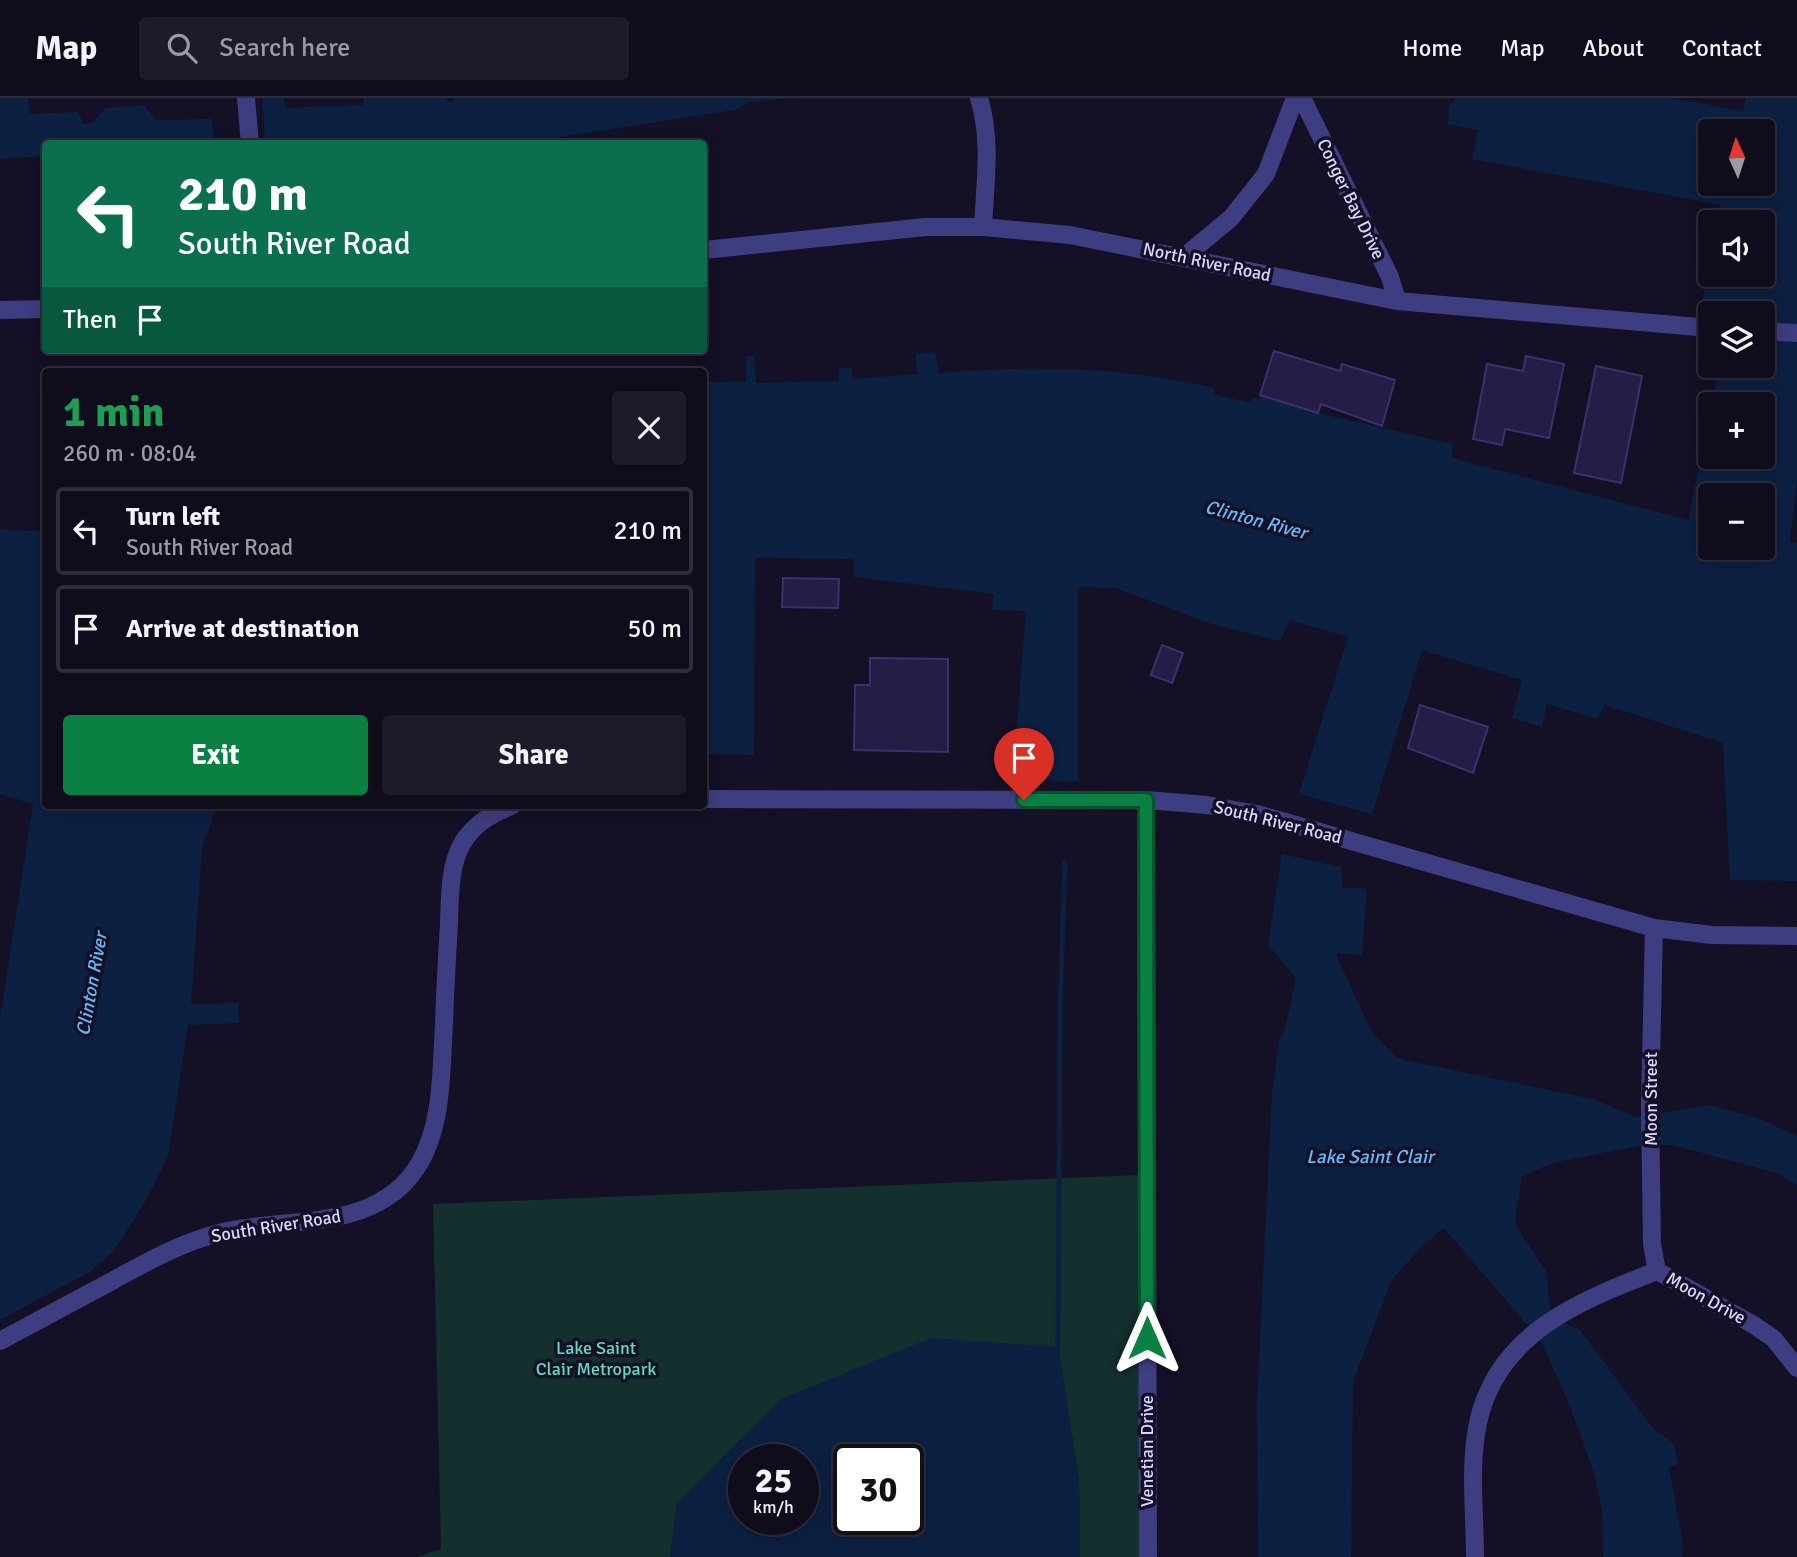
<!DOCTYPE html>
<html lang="en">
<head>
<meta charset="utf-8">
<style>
	body { margin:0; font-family:Signika,sans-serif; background:#1d1a29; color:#f1f3f6; height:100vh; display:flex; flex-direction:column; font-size:26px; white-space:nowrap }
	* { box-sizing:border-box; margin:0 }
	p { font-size:23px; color:#9b9ba3 }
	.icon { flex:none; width:38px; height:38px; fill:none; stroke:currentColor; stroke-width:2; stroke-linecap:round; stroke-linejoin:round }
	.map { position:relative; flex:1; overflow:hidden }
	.sheet { position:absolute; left:42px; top:270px; width:665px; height:441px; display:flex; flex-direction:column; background:#0f0c1c; border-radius:7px; box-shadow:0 4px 18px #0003,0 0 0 2px #2f2c3b }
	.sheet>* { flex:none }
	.banner { position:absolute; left:42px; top:42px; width:665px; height:214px; border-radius:7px; box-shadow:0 4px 18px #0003,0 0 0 2px #2f2c3b; background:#0b6e4f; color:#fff; overflow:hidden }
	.needle { width:46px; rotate:357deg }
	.tools { position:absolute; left:1698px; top:21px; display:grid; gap:14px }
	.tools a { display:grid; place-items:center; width:77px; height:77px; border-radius:7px; background:#0f0c1c; box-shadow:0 4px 18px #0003,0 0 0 2px #2f2c3b; font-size:35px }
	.speed { position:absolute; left:728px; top:1346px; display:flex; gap:14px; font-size:35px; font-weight:700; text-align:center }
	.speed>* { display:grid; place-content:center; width:91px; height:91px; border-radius:50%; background:#0f0c1c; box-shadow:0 4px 18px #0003,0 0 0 2px #2f2c3b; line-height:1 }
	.speed small { font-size:18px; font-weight:400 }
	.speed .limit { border:4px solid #111; border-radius:10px; background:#fff; color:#111 }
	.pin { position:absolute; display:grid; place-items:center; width:60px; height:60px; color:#fff; margin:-72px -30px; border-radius:50% 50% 50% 0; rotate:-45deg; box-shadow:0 0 7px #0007 }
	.pin .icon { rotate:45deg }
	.me { position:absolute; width:77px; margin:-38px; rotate:0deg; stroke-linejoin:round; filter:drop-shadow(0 0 5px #0008) }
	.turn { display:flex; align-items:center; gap:24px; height:147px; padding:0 21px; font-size:32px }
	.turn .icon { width:91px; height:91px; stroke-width:2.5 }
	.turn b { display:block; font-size:49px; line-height:60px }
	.then { display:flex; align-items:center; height:66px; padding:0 21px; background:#0003; gap:14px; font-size:26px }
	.round { display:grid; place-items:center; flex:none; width:74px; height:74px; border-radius:7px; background:#1d1a29 }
	.overview { display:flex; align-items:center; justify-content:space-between; height:119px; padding:0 21px }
	h1 { font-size:42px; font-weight:700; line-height:52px; color:#1e9e55 }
	.action { display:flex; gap:14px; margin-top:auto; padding:14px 21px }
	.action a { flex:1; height:80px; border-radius:7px; background:#0b8043; color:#fff; font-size:28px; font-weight:700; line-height:80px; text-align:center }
	.action a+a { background:#1d1a29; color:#f1f3f6 }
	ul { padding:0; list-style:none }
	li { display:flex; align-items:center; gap:21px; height:88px; margin:0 14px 10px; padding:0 7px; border:4px solid #2f2c3b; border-radius:7px }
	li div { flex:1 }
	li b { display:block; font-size:26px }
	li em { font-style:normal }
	header { display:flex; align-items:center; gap:42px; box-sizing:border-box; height:98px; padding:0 35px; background:#0f0c1c; border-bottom:2px solid #2f2c3b }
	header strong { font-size:33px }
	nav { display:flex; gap:38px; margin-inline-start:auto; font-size:24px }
	.search { width:490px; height:63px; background:#1d1a29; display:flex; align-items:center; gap:18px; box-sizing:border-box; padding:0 24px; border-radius:7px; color:#9b9ba3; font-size:26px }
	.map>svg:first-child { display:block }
	.green { fill:#132f2e }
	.water { fill:#0c2042; fill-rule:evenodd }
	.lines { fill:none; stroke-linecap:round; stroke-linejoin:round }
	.stream { stroke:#0c2042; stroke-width:5 }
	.building { fill:#251d45; stroke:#3c3070; stroke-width:2 }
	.street { stroke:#3f3d82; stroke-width:18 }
	.route-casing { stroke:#07532c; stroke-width:18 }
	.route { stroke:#0b8043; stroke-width:12 }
	.labels { text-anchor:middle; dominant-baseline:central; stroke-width:7; stroke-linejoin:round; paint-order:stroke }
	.street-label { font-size:18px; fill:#dad6fd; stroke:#141025 }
	.park-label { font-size:18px; fill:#64dbbd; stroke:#141025 }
	.water-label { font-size:19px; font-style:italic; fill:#69b7f9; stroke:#141025 }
</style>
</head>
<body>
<header>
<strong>Map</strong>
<div class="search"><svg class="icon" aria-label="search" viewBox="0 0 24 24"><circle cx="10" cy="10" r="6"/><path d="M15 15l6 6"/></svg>Search here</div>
<nav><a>Home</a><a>Map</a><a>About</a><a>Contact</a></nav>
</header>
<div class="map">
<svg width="1797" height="1459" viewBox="0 0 1797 1459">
	<rect width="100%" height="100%" fill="#141025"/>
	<!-- green -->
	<path class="green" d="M1139 1077 1141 1459H1080L1079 1382 1058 1249 781 1301 677 1405 670 1459H417L441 1451 433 1106Z"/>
	<!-- water -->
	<path class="water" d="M0 0H28L30 16 78 14 84 26 92 25 106 10 144 7 156 22 212 21 214 45 46 46 45 58 0 61Z
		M262 0H284L285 10 364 7 363 0H445L450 5 455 0H793L749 4 735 12 522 45H265Z
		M1456 0H1671L1743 13 1746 0H1797V380L1790 444 1797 445V783L1730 782 1723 645 1605 607 1597 621 1547 606 1542 629 1512 620 1522 582 1422 552 1372 716 1299 696 1348 539 1290 522 1280 543 1212 526 1115 490 1078 489V683L1024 682 1023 664H1014L1026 513 992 512 994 496 854 479V461L755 460 754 657 704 656V284H746V258H754L756 285 839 283V270L851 269 853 281 917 276 916 256 935 254 939 275C1032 268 1122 268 1214 290L1215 297 1251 305 1253 300 1259 301 1260 297 1286 302 1292 307 1318 315 1453 346 1452 360 1688 422 1710 316V359H1762V306H1712L1719 268H1762V215H1730L1702 205 1710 166V177H1762V124H1718L1721 107 1472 61 1478 32 1448 26 1449 8ZM1710 33H1762V86H1710ZM1710 397H1762V450H1710Z
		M0 431 45 434 46 707H217L202 750 191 906 238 905 239 925 188 927 168 1058 145 1104 114 1153 91 1173 0 1222V921L33 706 0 696Z
		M1282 756 1342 769V789L1367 791 1362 857 1338 855 1337 859 1373 936 1399 961 1593 1001 1636 1019 1708 1007 1758 1020 1797 1038V1087L1777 1075 1672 1047H1643L1553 1065 1522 1078 1515 1123 1523 1139 1546 1173 1550 1210 1562 1224 1580 1232 1652 1329 1674 1346 1678 1366 1669 1369 1683 1446 1682 1459H1603L1602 1412 1595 1378 1570 1308 1541 1243 1444 1130 1422 1148 1391 1183 1353 1284 1351 1459H1258L1257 1304 1272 995 1279 943 1286 927 1296 880 1268 847Z
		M931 1240 1058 1249 1079 1382 1080 1459H670L677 1405 781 1301ZM744 1362H803V1421H744ZM849 1362H908V1421H849Z"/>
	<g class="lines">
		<!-- stream -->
		<path class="stream" d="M1058 1249 1060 909 1065 765"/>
	</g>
	<!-- building -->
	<path class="building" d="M1274 253 1340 273 1342 266 1395 282 1382 328 1321 306 1318 315 1260 297Z
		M1526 258 1564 266 1549 340 1505 331 1502 347 1473 341 1487 266 1523 273Z
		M1596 268 1642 278 1621 385 1574 375Z
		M783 480 839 481 838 510 782 509Z
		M1162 547 1183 555 1172 585 1151 577Z
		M870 560 948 561V654L854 652 855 587H870Z
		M1420 607 1488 629 1473 675 1408 650Z"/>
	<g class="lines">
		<!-- street -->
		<path class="street" d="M246 0 250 46
			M979 0C992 42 985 86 983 129
			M1302 0 1390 179 1397 203
			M704 152 925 129H983L1070 137 1397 203 1710 230
			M1184 159 1231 120 1266 76 1295 0
			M0 212 46 211
			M1762 233 1797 235
			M704 701 1146 702 1207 707 1257 716 1654 830 1712 837 1797 838
			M1146 702 1148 1459
			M1654 830 1650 1007 1652 1146 1657 1173
			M0 1243C37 1223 74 1203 112 1183 148 1163 182 1144 223 1134 290 1118 378 1135 419 1066 443 1026 441 972 444 926 445 893 447 859 449 826 450 799 449 767 463 744 476 724 492 716 513 707
			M1475 1459C1475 1415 1469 1368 1478 1325 1497 1235 1581 1202 1657 1173L1754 1227 1774 1241 1797 1270"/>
	</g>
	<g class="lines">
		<defs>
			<path id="route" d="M1024 702H1146L1147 1240"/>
		</defs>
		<!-- route casing -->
		<use href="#route" class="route-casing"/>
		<!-- route -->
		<use href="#route" class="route"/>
	</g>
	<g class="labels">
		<!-- street labels -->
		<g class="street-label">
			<text transform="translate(1351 101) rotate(64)">Conger Bay Drive</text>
			<text transform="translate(1207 164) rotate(12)">North River Road</text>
			<text transform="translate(1278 724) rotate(14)">South River Road</text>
			<text transform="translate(1651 1001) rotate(-90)">Moon Street</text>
			<text transform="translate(276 1128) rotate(-9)">South River Road</text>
			<text transform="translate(1706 1200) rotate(29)">Moon Drive</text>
			<text transform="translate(1147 1353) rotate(-90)">Venetian Drive</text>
		</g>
		<!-- park labels -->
		<g class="park-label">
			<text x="596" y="1250">Lake Saint<tspan x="596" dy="21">Clair Metropark</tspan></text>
		</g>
		<!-- water labels -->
		<g class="water-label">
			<text transform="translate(1256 422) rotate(15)">Clinton River</text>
			<text transform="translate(92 886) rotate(-80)">Clinton River</text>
			<text x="1370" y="1059">Lake Saint Clair</text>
		</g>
	</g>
</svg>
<div class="tools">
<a><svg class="needle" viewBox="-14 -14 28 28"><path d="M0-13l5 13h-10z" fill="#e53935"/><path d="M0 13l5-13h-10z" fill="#9b9ba3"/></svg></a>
<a><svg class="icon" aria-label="sound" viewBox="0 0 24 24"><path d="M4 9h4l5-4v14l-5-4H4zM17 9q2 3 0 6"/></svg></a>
<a><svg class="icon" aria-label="layers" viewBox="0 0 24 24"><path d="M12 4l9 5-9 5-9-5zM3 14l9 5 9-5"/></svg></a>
<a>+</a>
<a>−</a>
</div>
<div class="speed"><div>25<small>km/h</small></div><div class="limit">30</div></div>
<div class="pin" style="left:1024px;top:702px;background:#d93025"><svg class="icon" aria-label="arrive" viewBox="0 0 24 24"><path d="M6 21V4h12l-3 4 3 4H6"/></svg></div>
<svg class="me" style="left:1147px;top:1240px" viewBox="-20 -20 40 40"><path d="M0-17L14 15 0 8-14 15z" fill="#0b8043" stroke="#fff" stroke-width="4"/></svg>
<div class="banner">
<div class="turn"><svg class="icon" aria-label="left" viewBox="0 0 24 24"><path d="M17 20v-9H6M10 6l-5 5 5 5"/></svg><div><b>210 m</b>South River Road</div></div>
<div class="then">Then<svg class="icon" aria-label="arrive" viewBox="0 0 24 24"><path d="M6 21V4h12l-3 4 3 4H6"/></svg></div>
</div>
<section class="sheet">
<div class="overview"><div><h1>1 min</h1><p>260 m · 08:04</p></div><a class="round"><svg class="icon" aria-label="close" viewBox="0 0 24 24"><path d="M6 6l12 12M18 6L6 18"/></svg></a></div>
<ul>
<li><svg class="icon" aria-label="left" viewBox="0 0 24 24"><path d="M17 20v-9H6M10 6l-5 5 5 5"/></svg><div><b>Turn left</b><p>South River Road</p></div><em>210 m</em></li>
<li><svg class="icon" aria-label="arrive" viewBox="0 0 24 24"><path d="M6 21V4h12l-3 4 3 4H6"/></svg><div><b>Arrive at destination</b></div><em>50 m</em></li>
</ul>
<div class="action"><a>Exit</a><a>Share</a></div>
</section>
</div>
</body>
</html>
